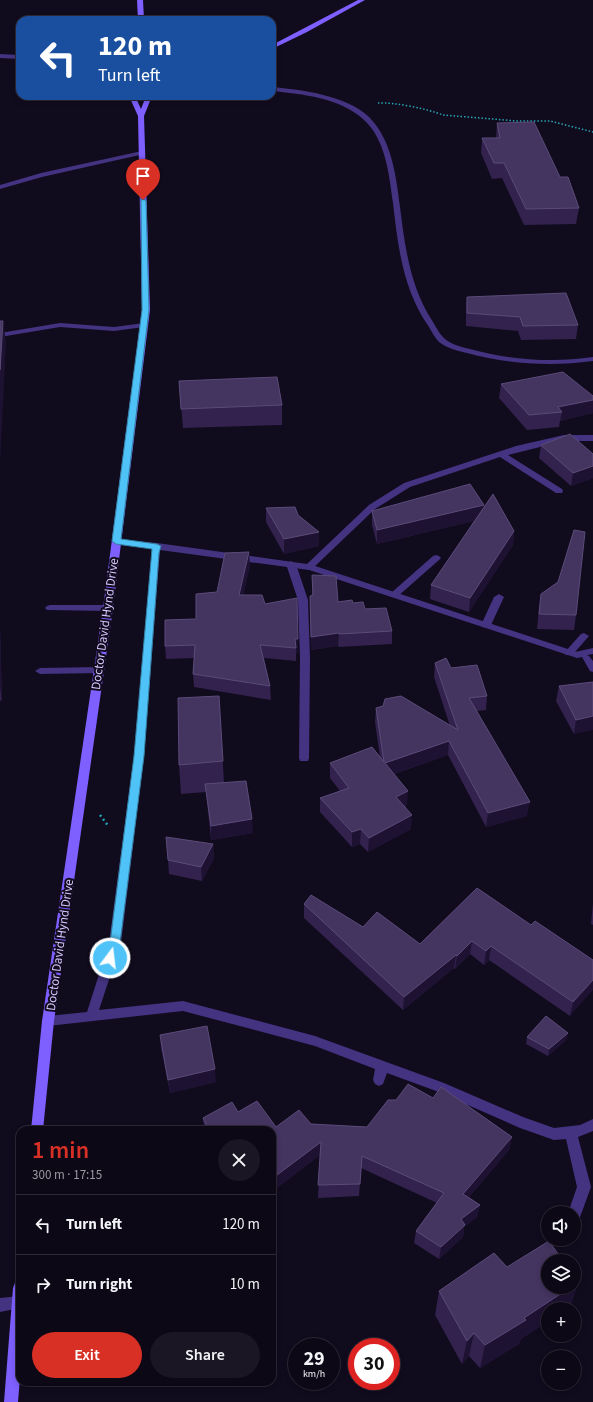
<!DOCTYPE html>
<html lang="en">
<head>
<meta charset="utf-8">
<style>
	body { margin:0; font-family:"Source Sans 3",sans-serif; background:#1b1623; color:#f1f3f6; height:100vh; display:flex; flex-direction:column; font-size:15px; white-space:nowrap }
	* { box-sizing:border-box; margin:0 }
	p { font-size:13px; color:#9a9aa1 }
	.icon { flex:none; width:22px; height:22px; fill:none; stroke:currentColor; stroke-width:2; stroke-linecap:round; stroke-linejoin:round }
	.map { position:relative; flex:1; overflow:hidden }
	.side { position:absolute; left:16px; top:1126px; width:260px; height:260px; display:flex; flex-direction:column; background:#0d0816; border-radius:12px; box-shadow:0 2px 6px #0003,0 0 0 1px #2d2935 }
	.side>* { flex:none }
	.guide { position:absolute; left:16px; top:16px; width:260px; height:84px; border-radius:12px; box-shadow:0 2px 6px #0003,0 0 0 1px #2d2935; background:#1a4fa0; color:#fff; overflow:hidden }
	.tools { position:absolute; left:541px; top:1206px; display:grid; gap:8px }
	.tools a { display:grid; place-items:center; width:40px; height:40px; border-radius:50%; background:#0d0816; box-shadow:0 2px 6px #0003,0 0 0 1px #2d2935; font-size:20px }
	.speed { position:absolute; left:288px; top:1338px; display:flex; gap:8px; font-size:20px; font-weight:700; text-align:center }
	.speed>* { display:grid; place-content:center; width:52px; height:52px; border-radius:50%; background:#0d0816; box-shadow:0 2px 6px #0003,0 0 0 1px #2d2935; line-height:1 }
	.speed small { font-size:10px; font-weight:400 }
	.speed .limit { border:6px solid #d22; background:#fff; color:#111 }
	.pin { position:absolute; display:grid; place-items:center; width:34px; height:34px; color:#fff; margin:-41px -17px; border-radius:50% 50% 50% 0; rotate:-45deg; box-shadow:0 0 4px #0007 }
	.pin .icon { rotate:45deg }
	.me { position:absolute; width:44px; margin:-22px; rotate:15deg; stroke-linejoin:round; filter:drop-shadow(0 0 3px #0008) }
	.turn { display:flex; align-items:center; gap:14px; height:84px; padding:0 16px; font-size:18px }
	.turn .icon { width:52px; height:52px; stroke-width:2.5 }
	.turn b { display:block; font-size:28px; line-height:34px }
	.round { display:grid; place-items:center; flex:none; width:42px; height:42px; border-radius:21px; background:#1b1623 }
	.head { display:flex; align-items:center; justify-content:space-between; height:68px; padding:0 16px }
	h1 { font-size:24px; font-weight:600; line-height:30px; color:#d93025 }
	.action { display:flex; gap:8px; margin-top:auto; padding:8px 16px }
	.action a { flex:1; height:46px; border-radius:24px; background:#d93025; color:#fff; font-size:16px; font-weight:600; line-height:46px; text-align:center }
	.action a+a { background:#1b1623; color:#f1f3f6 }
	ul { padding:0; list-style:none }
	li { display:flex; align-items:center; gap:12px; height:60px; padding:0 16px; border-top:1px solid #2d2935 }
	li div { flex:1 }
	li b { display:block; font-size:15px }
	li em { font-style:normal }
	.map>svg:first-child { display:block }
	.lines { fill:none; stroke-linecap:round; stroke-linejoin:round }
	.path-far1 { stroke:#26a5b5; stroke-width:1.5; stroke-dasharray:1.5 2; stroke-linecap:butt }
	.path { stroke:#26a5b5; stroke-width:2.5; stroke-dasharray:2 3; stroke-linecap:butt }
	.lane { fill:#433380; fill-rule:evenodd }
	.street { fill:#433380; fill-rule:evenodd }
	.secondary { fill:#7e5fff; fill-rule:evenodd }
	.wall { fill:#32224d }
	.shaded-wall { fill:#1e1232 }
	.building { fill:#443460; stroke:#5b4b79 }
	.route { fill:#4fc3f7; stroke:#337fa1 }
	.labels { text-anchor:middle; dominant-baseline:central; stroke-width:4; stroke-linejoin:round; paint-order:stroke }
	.street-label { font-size:13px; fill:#d8c8ff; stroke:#110b1e }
</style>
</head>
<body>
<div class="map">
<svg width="593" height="1402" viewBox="0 0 593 1402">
	<rect width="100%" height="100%" fill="#110b1e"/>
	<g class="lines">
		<!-- path-far1 -->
		<path class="path-far1" d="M378 103C394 102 428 109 443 115L517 121H550L593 132"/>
		<!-- path -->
		<path class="path" d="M100 815 109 827"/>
		<!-- lane -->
		<path class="lane" d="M60 323 114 327 144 323 148 325 144 327 114 331 60 327 0 337V333Z
			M291 561 296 564 308 600 310 658 309 758 308 761H300L299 758 300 658 298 600 286 564Z
			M309 564 580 653 582 655 577 658 574 657 306 569 304 567Z
			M50 605H108L113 608 108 611 47 610 45 608 47 606Z
			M99 667 104 670 99 673 40 674 35 671 40 668Z"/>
		<!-- street -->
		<path class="street" d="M0 54 20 55V59L0 58Z
			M272 87C302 90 346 95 369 117 392 140 396 176 400 207 405 247 410 287 433 322 436 327 440 335 445 339 452 345 462 347 470 349 510 360 552 363 593 357V361C550 367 508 364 467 353 458 351 446 348 439 342 435 338 432 332 429 327 403 290 398 247 393 203 389 175 386 139 363 119 340 98 302 94 272 91Z
			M142 151 145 153 144 154 42 177 0 189V185L41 173Z
			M564 435H593V441H564L508 455 562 489 563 491 562 493H556L500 457 410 487 375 509 312 569 309 570 160 550 144 756 121 943 99 1010 183 1001 315 1036 444 1083 523 1117 554 1128 580 1125 593 1119V1131L578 1137 591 1187 579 1220 574 1222V1213H568L577 1187 566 1139 554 1140 520 1128 436 1091 387 1073 383 1084 379 1086 375 1084 373 1080 375 1069 315 1046 183 1011 48 1026 44 1025 42 1021 44 1017 48 1016 87 1012 109 943 134 756 152 549 116 544 112 541 113 539 157 543 307 564 369 505 404 483 516 446Z
			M436 555 439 556 441 558 439 560 397 597H391L389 595 391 593 433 556Z
			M499 594 504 597 491 625 486 628 483 627 481 625 494 597Z
			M584 633 589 636 575 652 593 648V654L587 655 589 656 593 661V672L590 671 582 657 577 658 572 655H566L564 653 581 634Z
			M20 1296V1308L0 1312V1298Z"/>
		<!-- secondary -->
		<path class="secondary" d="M137 0H143L144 20H138Z
			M358 0H365L307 32 272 49V45Z
			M129 96H135L141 109 146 96H152L144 116 150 310 113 608 54 1021 43 1130H31L42 1021 103 608 142 310 138 116Z
			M20 1281V1378L18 1402H4L13 1288 15 1283Z"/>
	</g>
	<!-- wall -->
	<path class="wall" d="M497 123 560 177 579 208 576 224 524 225 502 178 492 179 481 153 482 138H496Z
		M467 297 578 325 576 339 521 340 518 331 466 326V311Z
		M179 381 282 405V425L183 428Z
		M501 384 593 396V413L560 421 559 427 527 430 499 398Z
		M541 445 593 454V478L571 486 539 458Z
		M484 505V506L514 531 513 545 469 612 430 599 431 585 474 521 377 544 372 525V511Z
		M266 508 298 515 319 532V546L284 554 266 522Z
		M250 566 243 595 265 604 298 639V652L296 653V661L264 658 270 686 271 700 194 687 193 674 194 658 166 659 165 646 196 619 217 592Z
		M312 575 338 602 353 603 365 609 392 631V644L339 647 338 646 311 650 310 609V596H312Z
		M541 594 576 615 574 630 537 629 539 608Z
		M0 627 2 700 0 701Z
		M435 663 451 668 487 696 486 710 477 711 527 816 486 827 448 755 394 774 407 805 405 807 411 829 368 852 360 844 352 847 320 812V798L340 791 330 778V763L380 757 375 722 376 708 450 726 434 677Z
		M593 682 574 734 556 701 559 686Z
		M219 696 224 783 253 833 211 840 206 792 181 794 179 765Z
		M213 844 214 858 202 881 169 874 168 860Z
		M593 903V925L591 924Z
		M304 904 363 927 420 944 531 925 593 960 570 1016 489 960 484 965 470 954 455 969 454 968 403 1010 304 918Z
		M568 1033 566 1040 548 1056 526 1044 527 1037Z
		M160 1035 216 1082 170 1093 161 1048Z
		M433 1098 512 1137 509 1150 469 1197 480 1205 477 1217 464 1227 463 1237 439 1259 414 1243 416 1231 437 1203 361 1168 359 1196 318 1198 320 1155 273 1191 272 1189V1130H204L203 1118 238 1112 276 1127 311 1124 367 1127 396 1100Z
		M507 1267 578 1283 570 1307 548 1309V1321L521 1339 519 1344 480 1368 469 1356 462 1364 435 1315 439 1291Z"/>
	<!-- shaded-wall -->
	<path class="shaded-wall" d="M3 321 6 343 0 464V370Z
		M593 400V413L560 421 562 412 558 407Z
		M593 466V478L571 486 573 473Z
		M484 505 483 519 377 544V530Z
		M514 531 513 545 469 612 470 598Z
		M319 532V546L284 554V539Z
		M249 552 250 566 240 609 239 595Z
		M0 627 2 700 0 688Z
		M339 633 338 646 311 650V637Z
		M295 639H298V652L296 653Z
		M593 716V730L574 734 576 720Z
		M449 741 448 755 384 777 385 763Z
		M408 791 407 805 395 812 396 797Z
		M530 802 527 816 486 827 488 813Z
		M412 815 411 829 368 852 369 838Z
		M252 819 253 833 211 840V826Z
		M361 829 360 844 352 847V832Z
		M213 844 214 858 202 881 201 867Z
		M472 941 470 954 455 969 457 956Z
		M491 946 489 960 484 965 486 951Z
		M456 955 454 968 403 1010 404 997Z
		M593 980V990L570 1016 573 1002Z
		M568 1033 566 1040 548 1056 549 1049Z
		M215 1069 216 1082 170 1093 168 1080Z
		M512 1137 509 1150 461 1206 463 1194Z
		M321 1142 320 1155 273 1191V1178Z
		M480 1205 477 1217 464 1227 463 1237 439 1259 441 1247 461 1219Z
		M578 1283 570 1307 567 1309H548V1321L521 1339 519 1344 480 1368 485 1345 524 1318 571 1287H574V1285Z
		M474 1333 469 1356 462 1364 467 1341Z"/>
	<!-- building -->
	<path class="building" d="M534 122 560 177H568L579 208 526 209 504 163H494L482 138H500L497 123Z
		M566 293 578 325 523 326 520 317 467 313V297Z
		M0 321H3L0 370Z
		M563 372 593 396V400L558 407 562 412 529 415 501 384Z
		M277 377 282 405 181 409 179 381Z
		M570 434 593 454V466L573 473 541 445Z
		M470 484 484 505 377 530 372 511Z
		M493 494 514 531 470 598 431 585Z
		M295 507 298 515 319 532 284 539 266 508Z
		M574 530 585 532 576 615 539 614 541 594 558 582Z
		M249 552 239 595H262L265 604 297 598 298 639H295L296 648 260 645 270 686 193 674 195 645 165 646V620L196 619V594L217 592 225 553Z
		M312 575 336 576 338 602 352 600 353 603 363 602 365 609 386 608 392 631 339 634V633L311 637 310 596 313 595Z
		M446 658 451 668 477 665 487 696 469 698 530 802 488 813 449 741 385 763 408 791 396 797 412 815 369 838 361 829 352 832 320 798 349 788 330 763 372 747 384 762 376 708 383 706 385 699 401 696 458 730 435 663Z
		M593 682V716L576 720 559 686Z
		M219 696 223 761 179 765 178 698Z
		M246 781 252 819 211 826 205 784Z
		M166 837 213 844 201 867 168 860Z
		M477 888 531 925 535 921 593 960V980L573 1002 491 946 486 951 472 941 457 956 456 955 404 997 304 904 311 895 363 927 377 912 420 944Z
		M546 1016 568 1033 549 1049 527 1037Z
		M207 1026 215 1069 168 1080 160 1035Z
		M408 1084 433 1098 441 1087 512 1137 463 1194 480 1205 461 1219 465 1225 441 1247 416 1231 444 1193 362 1156 360 1184 318 1185 321 1142 273 1178 272 1177V1130H209L203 1118 232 1102 238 1112 257 1101 276 1127 299 1110 311 1124 367 1127 388 1100H396Z
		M549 1241 563 1261H548V1287H571L524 1318 526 1320 485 1345 474 1333 467 1341 439 1291 494 1253 507 1267Z
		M574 1277 578 1283 574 1285Z"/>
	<!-- route -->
	<path class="route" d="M141 199 146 200 149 310 121 539 157 544 161 546 159 553 144 756 120 943 114 961 110 962 107 961 105 958 110 943 134 756 152 549 116 544 112 541 142 310Z"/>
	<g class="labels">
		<!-- street labels -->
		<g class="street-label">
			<text transform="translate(105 624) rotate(-82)">Doctor David Hynd Drive</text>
			<text transform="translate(60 945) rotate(-82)">Doctor David Hynd Drive</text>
		</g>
	</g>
</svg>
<div class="tools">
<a><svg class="icon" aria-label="sound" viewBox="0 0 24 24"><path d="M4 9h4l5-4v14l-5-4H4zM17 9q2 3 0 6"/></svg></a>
<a><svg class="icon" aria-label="layers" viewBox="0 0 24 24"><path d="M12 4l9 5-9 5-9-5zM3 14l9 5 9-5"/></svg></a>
<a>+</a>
<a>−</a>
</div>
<div class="speed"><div>29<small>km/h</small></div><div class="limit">30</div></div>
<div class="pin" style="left:143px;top:200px;background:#d93025"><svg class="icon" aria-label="arrive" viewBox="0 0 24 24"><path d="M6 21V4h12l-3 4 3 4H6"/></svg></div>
<svg class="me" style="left:110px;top:958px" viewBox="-20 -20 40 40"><circle r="17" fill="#4fc3f7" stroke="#fff" stroke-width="3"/><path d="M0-11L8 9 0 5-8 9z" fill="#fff"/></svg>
<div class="guide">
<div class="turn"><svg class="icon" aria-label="left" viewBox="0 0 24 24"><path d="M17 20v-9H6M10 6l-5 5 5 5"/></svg><div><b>120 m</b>Turn left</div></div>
</div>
<section class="side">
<div class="head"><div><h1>1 min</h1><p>300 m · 17:15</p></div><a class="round"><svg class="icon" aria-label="close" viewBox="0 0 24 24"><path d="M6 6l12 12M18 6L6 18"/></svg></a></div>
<ul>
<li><svg class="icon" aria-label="left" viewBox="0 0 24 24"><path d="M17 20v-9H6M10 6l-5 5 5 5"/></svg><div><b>Turn left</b></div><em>120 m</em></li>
<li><svg class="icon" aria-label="right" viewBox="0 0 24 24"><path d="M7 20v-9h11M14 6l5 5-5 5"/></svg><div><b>Turn right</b></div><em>10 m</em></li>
</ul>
<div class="action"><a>Exit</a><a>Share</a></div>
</section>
</div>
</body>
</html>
